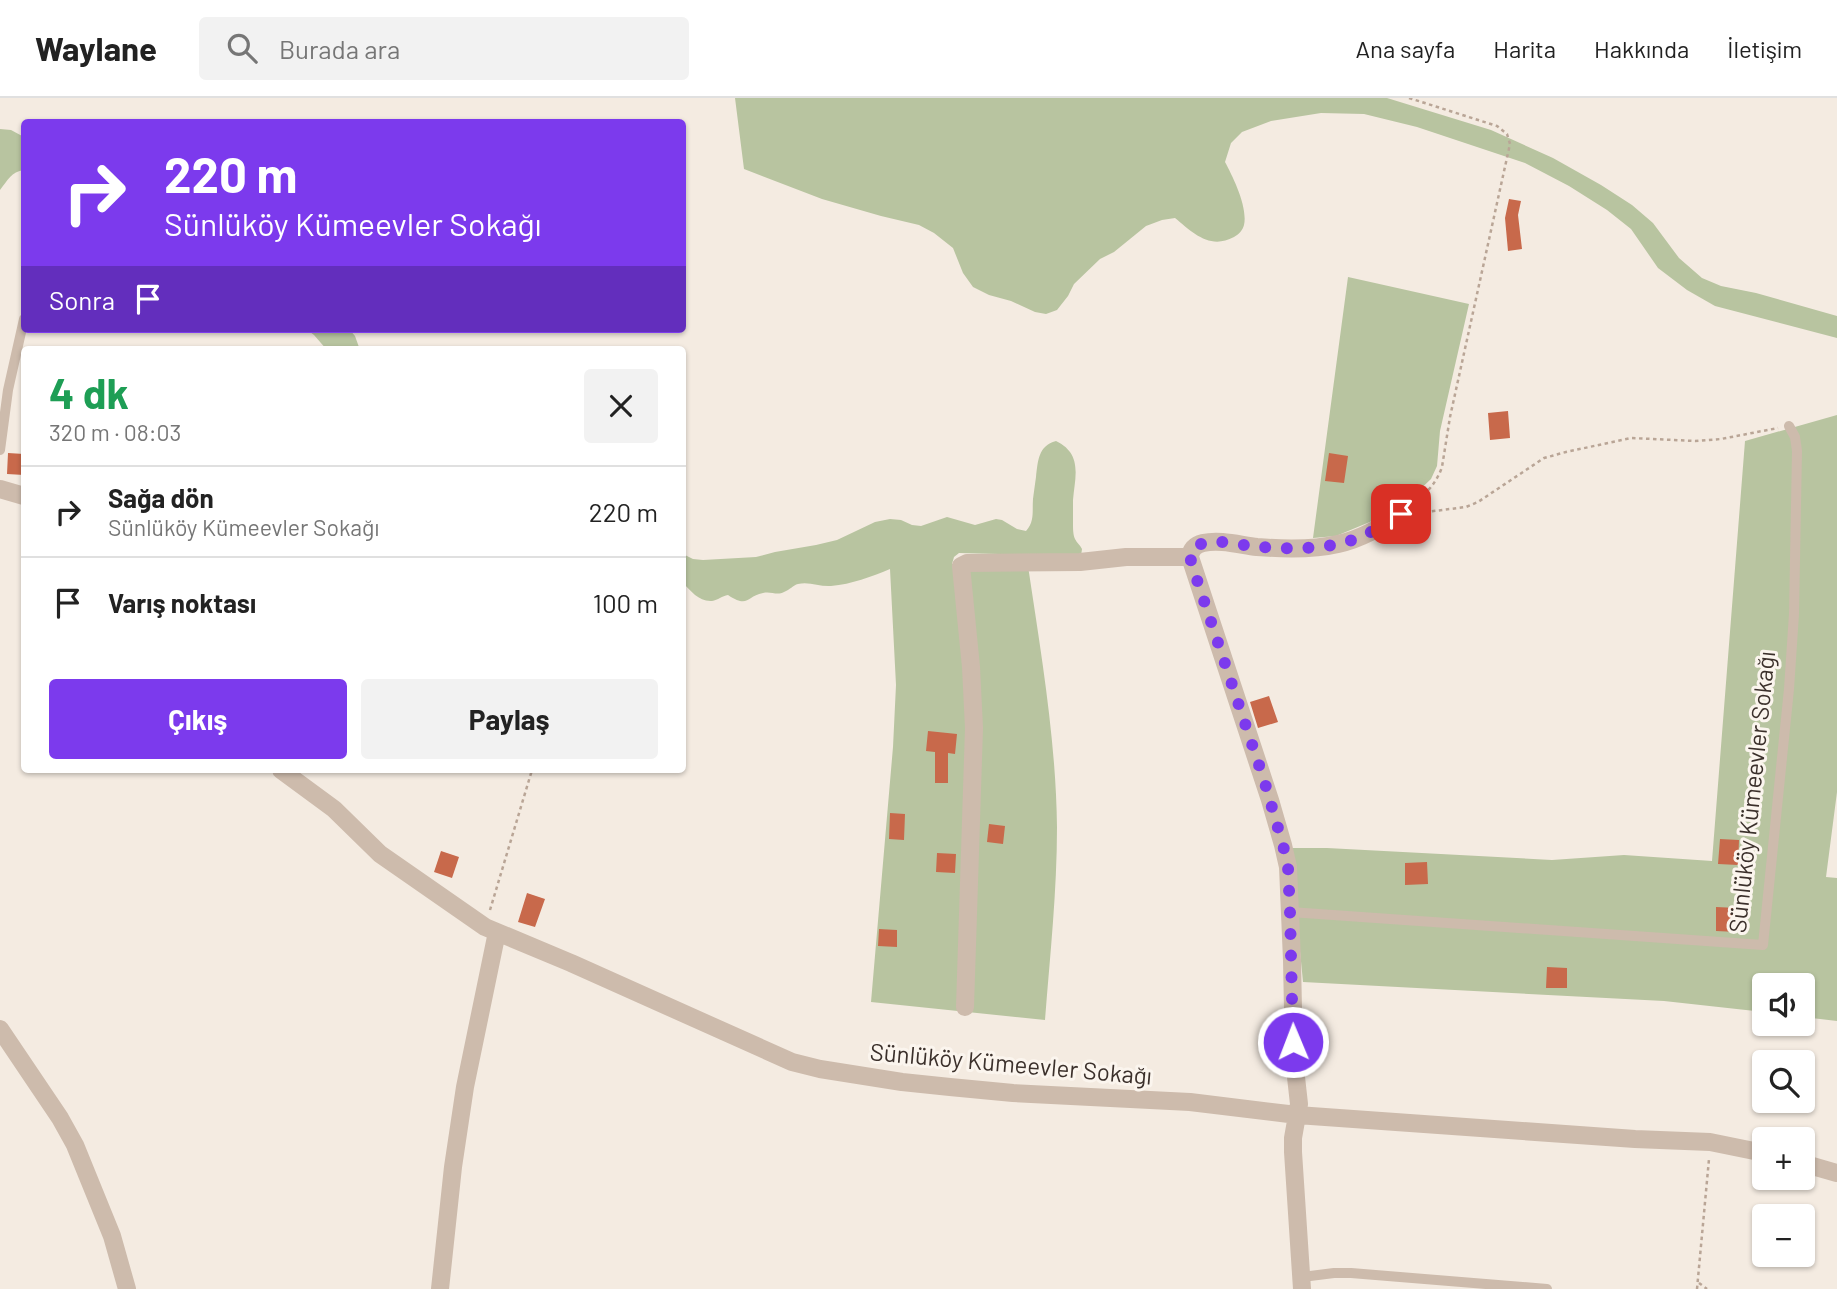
<!DOCTYPE html>
<html lang="tr">
<head>
<meta charset="utf-8">
<style>
	body { margin:0; font-family:Barlow,sans-serif; background:#f2f2f2; color:#222; height:100vh; display:flex; flex-direction:column; font-size:26px; white-space:nowrap }
	* { box-sizing:border-box; margin:0 }
	p { font-size:23px; color:#767676 }
	.icon { flex:none; width:38px; height:38px; fill:none; stroke:currentColor; stroke-width:2; stroke-linecap:round; stroke-linejoin:round }
	.map { position:relative; flex:1; overflow:hidden }
	.panel { position:absolute; left:21px; top:248px; width:665px; height:427px; display:flex; flex-direction:column; background:#fff; border-radius:7px; box-shadow:0 2px 5px #0004 }
	.panel>* { flex:none }
	.banner { position:absolute; left:21px; top:21px; width:665px; height:214px; border-radius:7px; box-shadow:0 2px 5px #0004; background:#7c3aed; color:#fff; overflow:hidden }
	.controls { position:absolute; left:1752px; top:875px; display:grid; gap:14px }
	.controls a { display:grid; place-items:center; width:63px; height:63px; border-radius:7px; background:#fff; box-shadow:0 2px 5px #0004; font-size:35px }
	.pin { position:absolute; display:grid; place-items:center; width:60px; height:60px; color:#fff; margin:-30px; border-radius:14px; box-shadow:0 4px 10px #0006 }
	.me { position:absolute; width:77px; margin:-38px; rotate:359deg; stroke-linejoin:round; filter:drop-shadow(0 0 5px #0008) }
	.turn { display:flex; align-items:center; gap:24px; height:147px; padding:0 28px; font-size:32px }
	.turn .icon { width:91px; height:91px; stroke-width:2.5 }
	.turn b { display:block; font-size:49px; line-height:60px }
	.then { display:flex; align-items:center; height:66px; padding:0 28px; background:#0003; gap:14px; font-size:26px }
	.round { display:grid; place-items:center; flex:none; width:74px; height:74px; border-radius:7px; background:#f2f2f2 }
	.headline { display:flex; align-items:center; justify-content:space-between; height:119px; padding:0 28px }
	h1 { font-size:42px; font-weight:700; line-height:52px; color:#1e9e55 }
	.action { display:flex; gap:14px; margin-top:auto; padding:14px 28px }
	.action a { flex:1; height:80px; border-radius:7px; background:#7c3aed; color:#fff; font-size:28px; font-weight:700; line-height:80px; text-align:center }
	.action a+a { background:#f2f2f2; color:#222 }
	ul { padding:0; list-style:none }
	li { display:flex; align-items:center; gap:21px; height:91px; padding:0 28px; border-top:2px solid #e0e0e0 }
	li div { flex:1 }
	li b { display:block; font-size:26px }
	li em { font-style:normal }
	header { display:flex; align-items:center; gap:42px; box-sizing:border-box; height:98px; padding:0 35px; background:#fff; border-bottom:2px solid #e0e0e0 }
	header strong { font-size:33px }
	nav { display:flex; gap:38px; margin-inline-start:auto; font-size:24px }
	.search { width:490px; height:63px; background:#f2f2f2; display:flex; align-items:center; gap:18px; box-sizing:border-box; padding:0 24px; border-radius:7px; color:#767676; font-size:26px }
	.map>svg:first-child { display:block }
	.green { fill:#b8c4a0 }
	.building { fill:#c8694b }
	.lines { fill:none; stroke-linecap:round; stroke-linejoin:round }
	.path { stroke:#b9a596; stroke-width:2.5; stroke-dasharray:3.5 3.5; stroke-linecap:butt }
	.lane { stroke:#cdbbac; stroke-width:10 }
	.street { stroke:#cdbbac; stroke-width:18 }
	.route { stroke:#7c3aed; stroke-width:12; stroke-dasharray:0 21.6 }
	.labels { text-anchor:middle; dominant-baseline:central; stroke-width:6; stroke-linejoin:round; paint-order:stroke }
	.street-label { font-size:24px; fill:#3b302b; stroke:#fbf5ee }
</style>
</head>
<body>
<header>
<strong>Waylane</strong>
<div class="search"><svg class="icon" aria-label="search" viewBox="0 0 24 24"><circle cx="10" cy="10" r="6"/><path d="M15 15l6 6"/></svg>Burada ara</div>
<nav><a>Ana sayfa</a><a>Harita</a><a>Hakkında</a><a>İletişim</a></nav>
</header>
<div class="map">
<svg width="1837" height="1191" viewBox="0 0 1837 1191">
	<rect width="100%" height="100%" fill="#f4ebe1"/>
	<!-- green -->
	<path class="green" d="M735 0H1387L1491 32 1553 60 1601 87 1632 107 1653 125 1679 160 1702 180 1721 188 1756 195 1837 218V240L1715 208 1687 192 1658 170 1631 131 1607 112 1569 88 1525 65 1417 29 1364 16 1321 15 1271 23 1242 34 1231 45 1225 64C1233 79 1248 109 1244 127 1243 132 1238 137 1234 139 1210 152 1193 135 1175 120L1162 122 1146 128 1114 154 1100 161 1074 186 1068 198 1057 212 1046 216 1035 214 1011 203 989 197 973 189 963 175 953 150 934 135 919 127 881 118 822 101 744 71Z
		M0 31 11 32 24 39V72C11 74 8 82 0 92Z
		M1348 179 1469 206 1440 333 1437 368 1431 381 1411 400 1377 421 1336 438 1313 440Z
		M306 231H349L355 238 360 252H327L314 237Z
		M1837 317V694L1826 779 1837 780V923L1803 919 1802 887H1764V914L1664 903 1303 884 1290 750H1327L1552 762 1624 757 1712 763 1745 343Z
		M1056 343C1083 356 1075 379 1073 402 1073 410 1073 417 1073 425 1073 430 1073 437 1075 441 1077 445 1080 447 1082 451L1081 458 959 455 954 459 952 466 1028 468C1041 555 1056 642 1057 729 1057 794 1050 858 1045 922L871 904 893 649 896 587 890 471C871 479 852 486 831 488 820 489 809 483 798 486 793 487 790 492 784 494 777 498 771 493 763 495 746 498 749 511 728 497 722 498 718 502 712 503 699 504 691 493 683 485V456L693 461 703 462 756 459 775 454 816 447 837 442 875 424 890 421 901 422 912 427 921 428 947 419 975 427 996 421 1002 422 1017 431 1026 433C1035 423 1032 413 1033 401 1034 393 1035 386 1036 379 1038 363 1038 348 1056 343Z"/>
	<!-- building -->
	<path class="building" d="M1509 101 1521 103 1518 117 1522 151 1508 153 1505 120Z
		M1508 313 1510 340 1490 342 1488 315Z
		M8 355 24 356V377L7 376Z
		M1329 355 1348 358 1344 385 1325 383Z
		M1269 598 1278 624 1258 630 1250 604Z
		M928 633 957 636 955 656 948 655V685H935V654L926 653Z
		M890 715 905 716 904 742 889 741Z
		M989 726 1005 728 1003 746 987 744Z
		M1720 741 1739 742 1738 767 1718 766Z
		M441 753 459 759 452 780 434 774Z
		M937 755 956 756 955 775 936 774Z
		M1427 764 1428 786 1405 787V765Z
		M527 795 545 801 535 829 518 824Z
		M1716 809 1737 810V834L1716 833Z
		M879 831 897 832V849L878 848Z
		M1547 869 1567 870V890H1546Z"/>
	<g class="lines">
		<!-- path -->
		<path class="path" d="M1409 0 1497 28 1507 36 1510 46 1450 319 1442 369C1437 384 1426 396 1414 406
			M1418 415 1466 409 1478 404 1544 360 1566 354 1631 340 1695 343 1721 341 1778 330
			M490 812 532 672
			M1699 1185 1707 1191
			M1697 1191 1709 1061"/>
		<!-- lane -->
		<path class="lane" d="M0 352 8 292 24 221
			M1290 814 1763 847 1789 591 1794 516 1797 353 1795 339 1789 328
			M1302 1179 1334 1175H1351L1547 1191"/>
		<!-- street -->
		<path class="street" d="M0 391 24 398
			M281 672 334 711 380 756 485 829 571 865 792 964 820 971 902 984 950 989 1013 995 1190 1004 1297 1017 1635 1041 1710 1044 1764 1055
			M965 909 974 630 971 569 961 468 967 465 1080 464 1126 459H1190
			M0 931 60 1020 75 1047 112 1138 127 1191
			M1802 1065 1837 1075
			M440 1191 453 1069 465 989 497 834
			M1302 1191 1293 1054V1040L1299 1006 1294 961 1292 862 1288 769 1283 747 1270 702 1190 459C1191 451 1195 447 1203 445 1220 441 1240 447 1257 449 1283 451 1313 452 1338 446 1361 441 1381 429 1401 416"/>
	</g>
	<g class="lines">
		<!-- route -->
		<path class="route" d="M1293 944 1290 814 1288 769 1283 747 1264 682 1192 467C1189 457 1190 449 1201 446 1219 440 1242 448 1261 449 1292 451 1328 452 1358 440 1373 434 1387 425 1401 416"/>
	</g>
	<g class="labels">
		<!-- street labels -->
		<g class="street-label">
			<text transform="translate(1751 694) rotate(-84)">Sünlüköy Kümeevler Sokağı</text>
			<text transform="translate(1011 965) rotate(5)">Sünlüköy Kümeevler Sokağı</text>
		</g>
	</g>
</svg>
<div class="controls">
<a><svg class="icon" aria-label="sound" viewBox="0 0 24 24"><path d="M4 9h4l5-4v14l-5-4H4zM17 9q2 3 0 6"/></svg></a>
<a><svg class="icon" aria-label="search" viewBox="0 0 24 24"><circle cx="10" cy="10" r="6"/><path d="M15 15l6 6"/></svg></a>
<a>+</a>
<a>−</a>
</div>
<div class="pin" style="left:1401px;top:416px;background:#d93025"><svg class="icon" aria-label="arrive" viewBox="0 0 24 24"><path d="M6 21V4h12l-3 4 3 4H6"/></svg></div>
<svg class="me" style="left:1293px;top:944px" viewBox="-20 -20 40 40"><circle r="17" fill="#7c3aed" stroke="#fff" stroke-width="3"/><path d="M0-11L8 9 0 5-8 9z" fill="#fff"/></svg>
<div class="banner">
<div class="turn"><svg class="icon" aria-label="right" viewBox="0 0 24 24"><path d="M7 20v-9h11M14 6l5 5-5 5"/></svg><div><b>220 m</b>Sünlüköy Kümeevler Sokağı</div></div>
<div class="then">Sonra<svg class="icon" aria-label="arrive" viewBox="0 0 24 24"><path d="M6 21V4h12l-3 4 3 4H6"/></svg></div>
</div>
<section class="panel">
<div class="headline"><div><h1>4 dk</h1><p>320 m · 08:03</p></div><a class="round"><svg class="icon" aria-label="close" viewBox="0 0 24 24"><path d="M6 6l12 12M18 6L6 18"/></svg></a></div>
<ul>
<li><svg class="icon" aria-label="right" viewBox="0 0 24 24"><path d="M7 20v-9h11M14 6l5 5-5 5"/></svg><div><b>Sağa dön</b><p>Sünlüköy Kümeevler Sokağı</p></div><em>220 m</em></li>
<li><svg class="icon" aria-label="arrive" viewBox="0 0 24 24"><path d="M6 21V4h12l-3 4 3 4H6"/></svg><div><b>Varış noktası</b></div><em>100 m</em></li>
</ul>
<div class="action"><a>Çıkış</a><a>Paylaş</a></div>
</section>
</div>
</body>
</html>
